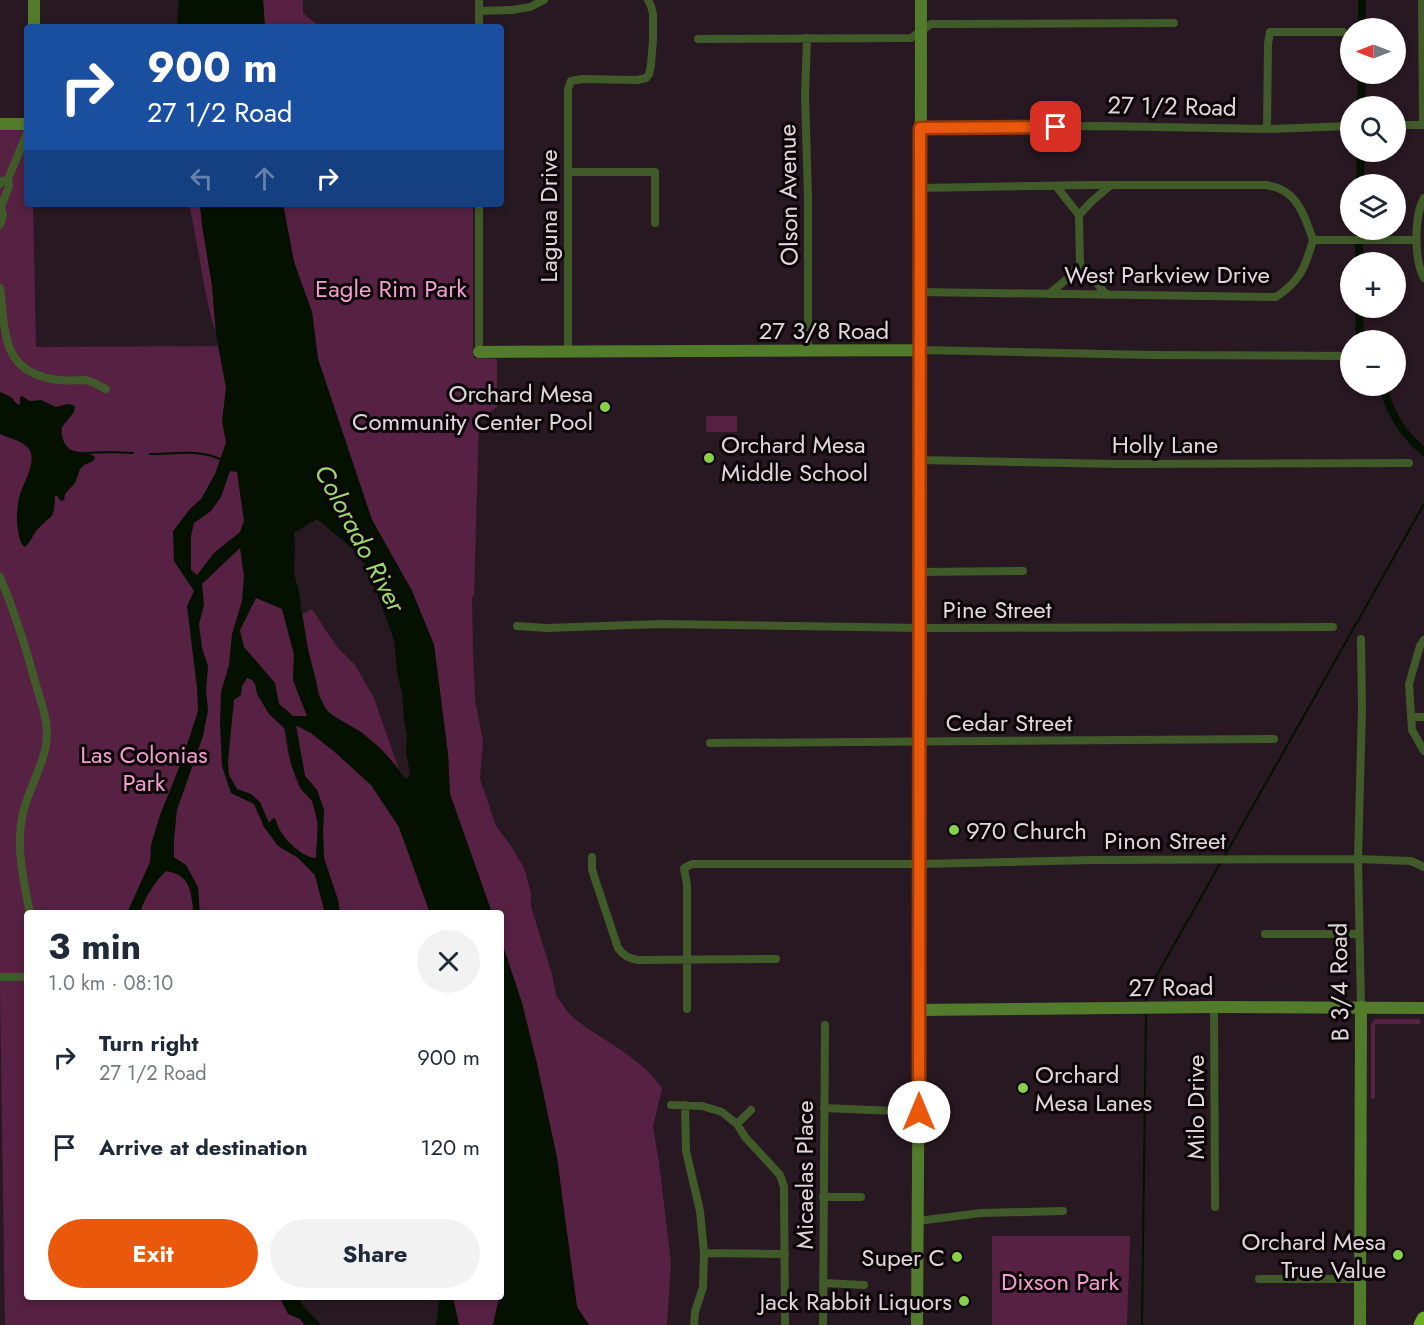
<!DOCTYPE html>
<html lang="en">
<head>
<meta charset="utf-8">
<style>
	body { margin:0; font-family:Jost,sans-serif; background:#f2f2f3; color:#1f2937; height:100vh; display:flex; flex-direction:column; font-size:22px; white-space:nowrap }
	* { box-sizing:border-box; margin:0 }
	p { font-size:20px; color:#747a83 }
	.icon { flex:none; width:33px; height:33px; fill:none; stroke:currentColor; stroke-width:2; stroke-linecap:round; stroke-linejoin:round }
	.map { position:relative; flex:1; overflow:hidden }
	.details { position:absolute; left:24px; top:910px; width:480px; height:390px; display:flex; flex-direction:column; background:#fff; border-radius:6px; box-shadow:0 3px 9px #0003 }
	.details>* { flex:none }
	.hud { position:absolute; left:24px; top:24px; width:480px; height:183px; border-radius:6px; box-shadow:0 3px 9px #0003; background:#1a4fa0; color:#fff; overflow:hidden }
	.needle { width:39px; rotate:270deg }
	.controls { position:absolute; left:1340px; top:18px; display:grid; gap:12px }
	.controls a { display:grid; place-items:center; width:66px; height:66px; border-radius:50%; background:#fff; box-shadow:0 3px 9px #0003; font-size:30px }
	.pin { position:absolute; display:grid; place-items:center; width:51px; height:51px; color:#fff; margin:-26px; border-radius:12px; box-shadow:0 3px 9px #0006 }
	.me { position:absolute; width:66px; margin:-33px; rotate:0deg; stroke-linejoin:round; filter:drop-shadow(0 0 4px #0008) }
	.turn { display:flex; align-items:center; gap:21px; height:126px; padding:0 24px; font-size:27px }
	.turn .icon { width:78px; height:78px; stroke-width:2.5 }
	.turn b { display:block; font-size:42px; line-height:51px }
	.lanes { display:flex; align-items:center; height:57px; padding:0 24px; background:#0003; justify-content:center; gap:30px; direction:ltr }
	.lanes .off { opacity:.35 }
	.round { display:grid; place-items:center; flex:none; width:63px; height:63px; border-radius:32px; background:#f2f2f3 }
	.head { display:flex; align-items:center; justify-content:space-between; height:102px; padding:0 24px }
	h1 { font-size:36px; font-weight:700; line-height:45px }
	.primary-button { display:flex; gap:12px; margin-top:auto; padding:12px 24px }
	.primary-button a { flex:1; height:69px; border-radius:36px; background:#ea580c; color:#fff; font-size:24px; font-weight:700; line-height:69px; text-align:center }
	.primary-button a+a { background:#f2f2f3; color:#1f2937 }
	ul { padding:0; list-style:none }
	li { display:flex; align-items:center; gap:18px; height:90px; padding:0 24px }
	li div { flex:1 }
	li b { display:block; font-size:22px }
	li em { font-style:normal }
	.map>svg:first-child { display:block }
	.green { fill:#562142 }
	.water { fill:#051100; fill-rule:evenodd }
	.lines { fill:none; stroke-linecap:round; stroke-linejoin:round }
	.stream { stroke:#051100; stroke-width:2 }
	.canal { stroke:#051100; stroke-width:8 }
	.street { stroke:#405a2a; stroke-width:8 }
	.secondary { stroke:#527c2b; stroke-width:12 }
	.highway { stroke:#6cae23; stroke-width:15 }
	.route-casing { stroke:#983908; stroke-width:15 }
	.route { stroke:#ea580c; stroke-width:10 }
	.poi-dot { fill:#89cf48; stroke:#0c0609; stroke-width:2 }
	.labels { text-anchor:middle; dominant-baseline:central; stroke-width:6; stroke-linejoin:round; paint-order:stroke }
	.street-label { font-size:24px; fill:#e1d6dc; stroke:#0c0609 }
	.park-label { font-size:24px; fill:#f49fd0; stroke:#0c0609 }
	.poi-label { font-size:24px; fill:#e1d6dc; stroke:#0c0609; text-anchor:end }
	.water-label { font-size:26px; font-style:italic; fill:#9ed770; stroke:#0c0609 }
</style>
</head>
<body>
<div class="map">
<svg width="1424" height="1325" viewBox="0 0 1424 1325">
	<rect width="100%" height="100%" fill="#281821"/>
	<!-- green -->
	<path class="green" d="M263 0H303V13L320 27H265Z
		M0 130H27V204H33L36 347 218 346 265 568 282 609 294 654 293 680 307 716H293L284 708C281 725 291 775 301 789 304 794 311 797 313 803 320 821 317 839 316 858H310L307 856 308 868 315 875 325 913 27 914V1298H290L305 1325H5L0 994Z
		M189 204H200L202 225 212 285 216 334C203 292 199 247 189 204Z
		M283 204H473V358L497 359V407L479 420 474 596 472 597 473 651 475 700 483 741 480 779 496 826 511 846 524 868 531 893V907L552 974 556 995 570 1015 587 1028 624 1052 647 1070 662 1088 653 1127 659 1162 671 1263 667 1325H589L577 1308 557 1158 537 1064 522 1003 501 940V914L492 913 450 794 448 754 434 645 412 591 372 520 318 359 312 312 294 262Z
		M706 416H737V432H706Z
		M312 609 337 647 355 665 374 698 399 770C389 756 375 742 360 732 350 725 336 720 328 712 319 701 319 690 315 677 309 656 306 635 302 614Z
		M295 725 311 733 336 753 371 785 399 827 430 913H340L338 900 324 858 323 831 324 810 317 790 305 776Z
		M1376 1019H1417L1420 1020 1421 1023 1419 1024H1378L1375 1025V1098L1371 1099V1025L1373 1021Z
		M992 1236H1130L1127 1325H992Z
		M453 1298H499L493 1325H459Z"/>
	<!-- water -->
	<path class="water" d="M179 0H263L265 27H177Z
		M200 204H283L294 262 312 312 318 359 372 520 412 591 434 645 448 754 450 794 492 913H430L399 827 371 785 336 753 311 733 296 725 305 776 317 790 324 810 323 831 324 858 338 900 340 913H325L315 875 298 858 278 846 264 827 254 804 231 793 222 766 220 724 221 692 229 665 232 634 242 601 244 576 240 548 202 584 204 605 199 624 202 648 208 666 206 691 208 710 203 736 177 810 174 839V857L186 865 198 887 200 913H194C190 891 192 876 166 871 155 882 144 898 140 913H127L150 862 151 845 160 815 181 763 198 711 197 688 187 606 194 591 174 561 173 531 190 509 201 499 215 474 226 443 222 421 226 388 216 334 212 285 202 225ZM230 471 237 472 244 521 240 532 214 553 197 575 191 570V536L194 523 211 511 221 497ZM317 519 353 549 368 569 394 640 397 672 402 693 404 721 407 734 406 753 410 773 408 779 403 776 395 765 381 749 361 732 332 715 326 709 318 694 316 681 307 647 299 592 294 573 295 545 294 533ZM256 598 282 609 294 654 293 680 307 716H293L279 704 275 683 244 647 240 630ZM247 678 252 680 255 684 257 694 269 714 285 729 291 764 301 789 312 801 318 823 316 858C304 858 287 842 281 832 278 828 277 823 275 818L272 819 269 823 260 802 251 794 237 789 229 775 228 761 234 700 241 695 242 686Z
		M0 392 11 397 18 405 20 404V397L22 396 30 401 41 400 56 407 68 404 73 405 75 407 74 412 62 427C61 433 62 437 64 442 71 457 84 448 95 457L93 461 84 465 80 469 75 483 65 494 64 500 61 501 57 496H55C54 522 52 513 37 530 32 536 31 542 25 547 20 543 19 537 18 530 16 520 17 508 19 498 22 484 38 462 29 449 23 441 9 438 0 434Z
		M501 940 522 1003 537 1064 557 1158 577 1307 589 1325H493L499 1298H501Z
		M280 1298H299C304 1311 313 1314 321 1325H305L300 1319 288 1314Z
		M437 1298H453L459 1325H436L439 1303Z"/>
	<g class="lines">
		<!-- stream -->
		<path class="stream" d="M84 453 110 452 133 453
			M150 454C173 454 198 449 220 459
			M1224 857 1424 504
			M1146 1004V994L1221 862
			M1142 1325 1146 1013"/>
		<!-- canal -->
		<path class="canal" d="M1362 28V0
			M1361 106 1362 74
			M1360 184 1361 152
			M1359 262V230
			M1359 308 1360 340
			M1382 386C1392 415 1400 431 1424 452"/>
		<!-- street -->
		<path class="street" d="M479 0V27
			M1422 0 1423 125
			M479 11 512 10 530 7 544 0
			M807 38 805 95 808 197V351
			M698 39 911 38 931 24 1174 23
			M1395 125H1424
			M920 128 1101 126 1267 129 1350 126
			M1267 129 1268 44 1270 32H1343
			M568 172H655V223
			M0 184 2 181 8 179
			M920 188 1090 185H1266C1270 186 1276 187 1280 189 1299 196 1307 223 1313 240
			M1424 198C1414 216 1414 260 1424 278
			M0 206 3 215 0 225
			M1 207 9 186 8 179 27 133
			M1079 215 1092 201 1110 186
			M1313 240H1416
			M1080 264 1106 294
			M0 288C5 320 0 359 35 374 42 377 49 379 57 380 66 381 76 380 85 380 92 381 100 386 106 389
			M920 292 1276 297C1300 281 1305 268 1313 240
			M1049 294 1068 278 1080 264 1079 215 1056 186
			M920 350 1151 355 1349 356
			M568 351V89L571 81 582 79 637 80 646 78 649 74 651 65 653 40V14L651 6 648 0
			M479 352V204
			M921 460 1118 464 1409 463
			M920 572 1023 571
			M0 577C15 612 26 648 36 685 41 701 47 718 47 735 46 762 29 787 23 813 15 846 24 881 30 914
			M517 626 547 628 660 624 920 628 1333 627
			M1424 640 1420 646 1409 684 1412 730 1424 751
			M1411 717H1424
			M710 743 1274 739
			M592 857V869L595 879 618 948C624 956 628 958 638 960L776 959
			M1265 934H1359
			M0 977H24L27 975
			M1214 1007 1215 1207
			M1361 1007 1358 859 1362 709 1361 639
			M687 1009V885L684 868 692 864H920L1093 860 1358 859 1411 861 1424 867
			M671 1105 702 1106 722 1112 737 1124 745 1137 780 1175 784 1187 785 1325
			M685 1105 686 1151 700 1211 704 1253 703 1287 695 1312 694 1325
			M824 1108 919 1112
			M737 1124 751 1110
			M823 1197H861
			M918 1221 981 1213 1063 1211
			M704 1253 785 1254
			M1259 1279H1360
			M823 1283 864 1285
			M823 1325 825 1025"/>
		<!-- secondary -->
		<path class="secondary" d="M34 27V0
			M0 124H27
			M479 352 920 350
			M919 1010 1214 1007 1424 1008
			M917 1325 920 864 921 0
			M1360 1325 1361 1007"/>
		<!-- highway -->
		<path class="highway" d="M1421 1325 1424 1319"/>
	</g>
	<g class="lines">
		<defs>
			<path id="route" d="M919 1112 920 128 1056 127"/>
		</defs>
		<!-- route casing -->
		<use href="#route" class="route-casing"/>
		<!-- route -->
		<use href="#route" class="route"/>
	</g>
	<!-- markers -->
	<g class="poi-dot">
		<circle cx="605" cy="407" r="6"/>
		<circle cx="709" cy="458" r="6"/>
		<circle cx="954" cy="830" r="6"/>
		<circle cx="1023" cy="1088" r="6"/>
		<circle cx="1398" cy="1255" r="6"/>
		<circle cx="957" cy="1257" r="6"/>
		<circle cx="964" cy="1301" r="6"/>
	</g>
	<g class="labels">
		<!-- street labels -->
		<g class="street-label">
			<text transform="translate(1172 106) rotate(1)">27 1/2 Road</text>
			<text transform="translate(788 195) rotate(-91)">Olson Avenue</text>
			<text transform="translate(548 216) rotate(-90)">Laguna Drive</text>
			<text x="1167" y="274">West Parkview Drive</text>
			<text x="824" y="330">27 3/8 Road</text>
			<text x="1165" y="444">Holly Lane</text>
			<text x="997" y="609">Pine Street</text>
			<text x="1009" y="722">Cedar Street</text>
			<text x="1165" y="840">Pinon Street</text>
			<text transform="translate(1339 982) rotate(-91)">B 3/4 Road</text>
			<text transform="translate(1171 987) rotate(-1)">27 Road</text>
			<text transform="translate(1195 1107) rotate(-90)">Milo Drive</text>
			<text transform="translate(804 1175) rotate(-90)">Micaelas Place</text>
		</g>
		<!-- park labels -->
		<g class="park-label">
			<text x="391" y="288">Eagle Rim Park</text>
			<text x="144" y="754">Las Colonias<tspan x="144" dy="28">Park</tspan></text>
			<text x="1060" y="1281">Dixson Park</text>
		</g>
		<!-- poi labels -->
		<g class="poi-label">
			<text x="593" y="393">Orchard Mesa<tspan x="593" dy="28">Community Center Pool</tspan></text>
			<text x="721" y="444" text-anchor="start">Orchard Mesa<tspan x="721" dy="28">Middle School</tspan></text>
			<text x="966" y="830" text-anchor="start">970 Church</text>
			<text x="1035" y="1074" text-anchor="start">Orchard<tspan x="1035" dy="28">Mesa Lanes</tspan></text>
			<text x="1386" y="1241">Orchard Mesa<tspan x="1386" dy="28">True Value</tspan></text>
			<text x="945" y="1257">Super C</text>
			<text x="952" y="1301">Jack Rabbit Liquors</text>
		</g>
		<!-- water labels -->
		<g class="water-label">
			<text transform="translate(360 538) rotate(62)">Colorado River</text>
		</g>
	</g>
</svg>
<div class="controls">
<a><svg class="needle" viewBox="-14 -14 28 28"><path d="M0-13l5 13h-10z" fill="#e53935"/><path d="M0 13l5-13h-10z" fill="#747a83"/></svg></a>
<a><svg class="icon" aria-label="search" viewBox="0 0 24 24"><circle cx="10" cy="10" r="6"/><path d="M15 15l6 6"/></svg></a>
<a><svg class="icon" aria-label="layers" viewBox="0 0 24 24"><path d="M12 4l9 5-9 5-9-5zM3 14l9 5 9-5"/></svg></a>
<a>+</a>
<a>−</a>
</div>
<div class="pin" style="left:1056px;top:127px;background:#d93025"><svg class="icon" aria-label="arrive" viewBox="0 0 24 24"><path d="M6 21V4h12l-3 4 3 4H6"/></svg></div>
<svg class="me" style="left:919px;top:1112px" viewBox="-20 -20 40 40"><circle r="19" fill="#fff"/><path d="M0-13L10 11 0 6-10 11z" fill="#ea580c"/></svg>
<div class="hud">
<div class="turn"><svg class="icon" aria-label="right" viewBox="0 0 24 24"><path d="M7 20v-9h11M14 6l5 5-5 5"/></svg><div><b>900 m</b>27 1/2 Road</div></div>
<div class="lanes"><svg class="icon off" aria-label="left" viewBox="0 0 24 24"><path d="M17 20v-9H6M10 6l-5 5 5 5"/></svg><svg class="icon off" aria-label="ahead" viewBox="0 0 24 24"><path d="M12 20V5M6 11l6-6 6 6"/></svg><svg class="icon" aria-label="right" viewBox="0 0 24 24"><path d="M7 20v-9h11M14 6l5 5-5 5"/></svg></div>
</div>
<section class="details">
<div class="head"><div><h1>3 min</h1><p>1.0 km · 08:10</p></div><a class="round"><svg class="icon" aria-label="close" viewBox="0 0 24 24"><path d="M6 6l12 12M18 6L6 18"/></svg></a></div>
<ul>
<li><svg class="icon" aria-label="right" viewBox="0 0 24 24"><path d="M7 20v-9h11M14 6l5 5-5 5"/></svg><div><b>Turn right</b><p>27 1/2 Road</p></div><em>900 m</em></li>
<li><svg class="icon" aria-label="arrive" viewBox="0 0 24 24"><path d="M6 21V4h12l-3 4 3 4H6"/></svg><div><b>Arrive at destination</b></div><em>120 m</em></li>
</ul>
<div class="primary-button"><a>Exit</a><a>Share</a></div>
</section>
</div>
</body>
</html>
